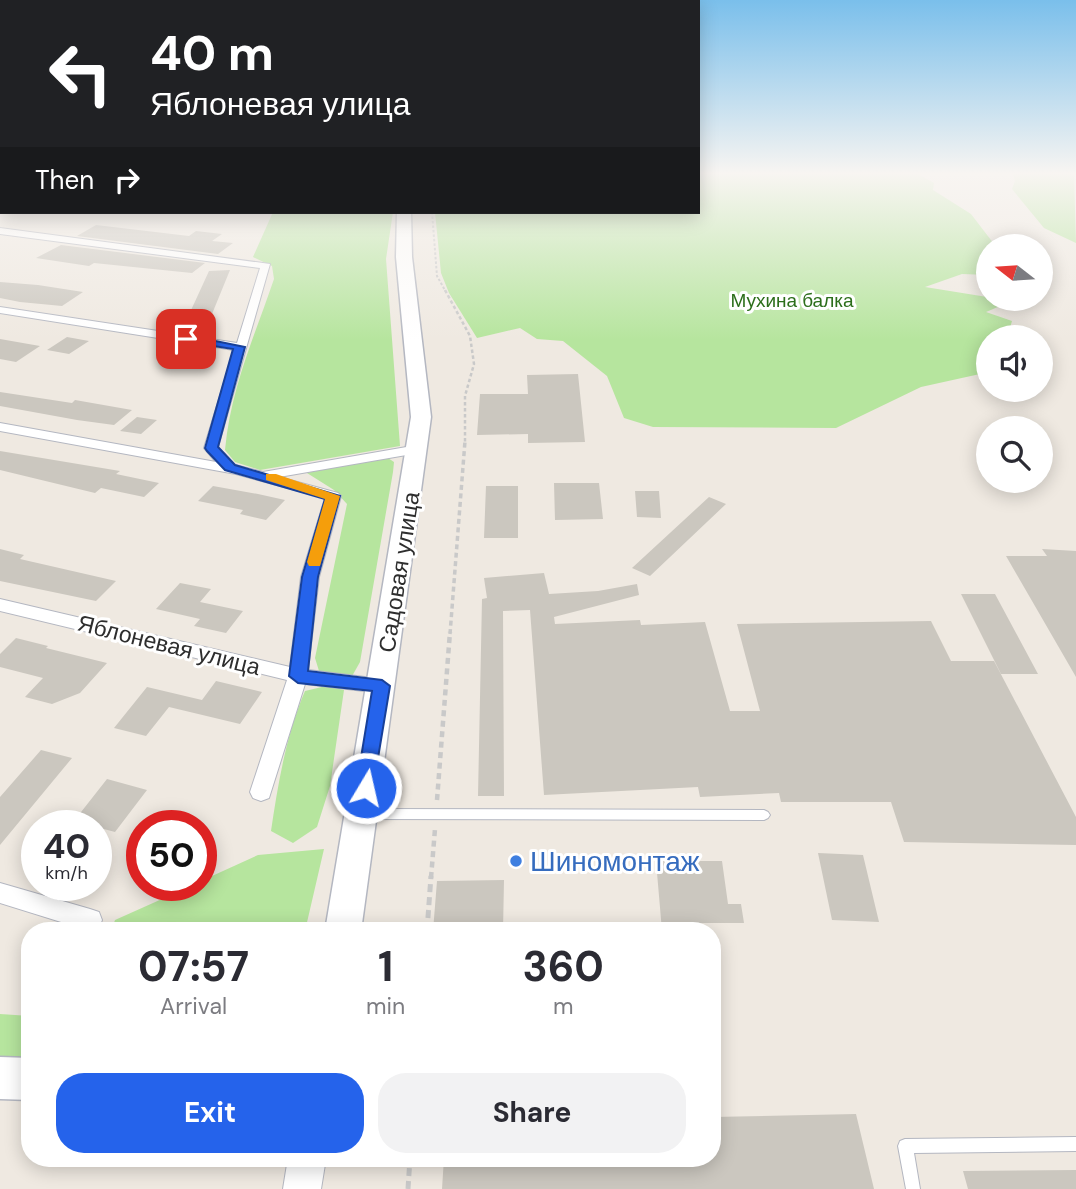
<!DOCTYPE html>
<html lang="en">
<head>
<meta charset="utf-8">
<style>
	body { margin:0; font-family:"DM Sans",sans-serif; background:#f2f2f3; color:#2b2b33; height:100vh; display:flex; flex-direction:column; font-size:26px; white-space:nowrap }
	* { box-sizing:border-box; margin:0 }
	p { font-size:23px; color:#7c7c81 }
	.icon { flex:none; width:38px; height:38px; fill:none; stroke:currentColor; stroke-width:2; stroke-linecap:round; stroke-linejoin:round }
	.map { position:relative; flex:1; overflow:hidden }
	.panel { position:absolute; left:21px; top:922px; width:700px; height:245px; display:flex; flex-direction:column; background:#fff; border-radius:28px; box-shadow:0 4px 18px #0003 }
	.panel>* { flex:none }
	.guide { position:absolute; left:0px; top:0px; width:700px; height:214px; box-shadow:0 4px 18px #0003; background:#202124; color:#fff; overflow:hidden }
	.needle { width:46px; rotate:287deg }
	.controls { position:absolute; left:976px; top:234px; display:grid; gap:14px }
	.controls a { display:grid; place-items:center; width:77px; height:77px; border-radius:50%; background:#fff; box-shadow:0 4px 18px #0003; font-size:35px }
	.speed { position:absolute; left:21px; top:810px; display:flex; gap:14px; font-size:35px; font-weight:700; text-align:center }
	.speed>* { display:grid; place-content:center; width:91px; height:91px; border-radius:50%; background:#fff; box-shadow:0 4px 18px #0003; line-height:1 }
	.speed small { font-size:18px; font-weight:400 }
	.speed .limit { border:10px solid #d22; background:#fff; color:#111 }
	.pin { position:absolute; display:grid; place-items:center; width:60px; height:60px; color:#fff; margin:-30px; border-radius:14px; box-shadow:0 4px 10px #0006 }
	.me { position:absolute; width:77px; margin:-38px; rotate:9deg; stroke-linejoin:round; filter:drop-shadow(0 0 5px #0008) }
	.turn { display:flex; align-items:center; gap:24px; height:147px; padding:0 35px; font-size:32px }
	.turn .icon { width:91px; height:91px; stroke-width:2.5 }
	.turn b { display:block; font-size:49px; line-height:60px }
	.then { display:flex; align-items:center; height:66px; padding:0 35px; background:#0003; gap:14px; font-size:26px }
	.eta { display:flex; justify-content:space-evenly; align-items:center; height:119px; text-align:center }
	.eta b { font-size:42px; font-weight:700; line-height:49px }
	.primary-button { display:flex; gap:14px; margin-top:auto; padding:14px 35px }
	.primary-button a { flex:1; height:80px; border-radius:28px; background:#2563eb; color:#fff; font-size:28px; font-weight:700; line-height:80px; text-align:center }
	.primary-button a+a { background:#f2f2f3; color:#2b2b33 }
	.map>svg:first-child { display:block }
	.green { fill:#b6e59e }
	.building { fill:#cbc7bf }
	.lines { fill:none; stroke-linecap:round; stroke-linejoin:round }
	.service-casing { stroke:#b4b7c1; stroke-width:2 }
	.minor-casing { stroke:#b4b7c1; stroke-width:2 }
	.tertiary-casing { stroke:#b4b7c1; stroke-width:2 }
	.secondary-casing { stroke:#b4b7c1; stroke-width:3 }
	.path-far4 { stroke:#c9c9c9; stroke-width:2; stroke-dasharray:2.5 2; stroke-linecap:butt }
	.path-far3 { stroke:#c9c9c9; stroke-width:2.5; stroke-dasharray:3.5 2.5; stroke-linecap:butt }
	.path-far2 { stroke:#c9c9c9; stroke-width:3.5; stroke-dasharray:5 3.5; stroke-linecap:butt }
	.path-far1 { stroke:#c9c9c9; stroke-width:4.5; stroke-dasharray:6 4.5; stroke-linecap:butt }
	.path { stroke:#c9c9c9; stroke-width:5; stroke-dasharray:8 5; stroke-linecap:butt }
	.service { fill:#fff; fill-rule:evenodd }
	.minor { fill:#fff; fill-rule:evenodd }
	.tertiary { fill:#fff; fill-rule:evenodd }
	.secondary { fill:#fff; fill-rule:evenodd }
	.route { fill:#2563eb; stroke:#184099; stroke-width:2 }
	.slow { fill:#f59e0b }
	.shop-dot { fill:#3f7fe0; stroke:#fff; stroke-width:2.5 }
	.labels { text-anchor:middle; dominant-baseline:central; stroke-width:6; stroke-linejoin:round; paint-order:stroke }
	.far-park-label { font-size:19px; fill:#2c6e1b; stroke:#fff }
	.street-label { font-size:23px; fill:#2e2e2e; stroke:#fff }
	.near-shop-label { font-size:28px; fill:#366cbe; stroke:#fff; text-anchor:start }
</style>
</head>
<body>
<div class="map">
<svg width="1076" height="1189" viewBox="0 0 1076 1189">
	<rect width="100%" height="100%" fill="#efe9e1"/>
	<!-- green -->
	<path class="green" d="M698 174H918L934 183 933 190 971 214 994 244 985 254 989 255V275L962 274 925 287 1012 301 986 312 1012 321 1007 338H989V372L921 387 836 428 653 427 624 418 607 376 563 341 537 339 520 328 477 338 449 293 441 273 435 212H698Z
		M1013 174H1074L1076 243 1044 228 1012 189 1015 181Z
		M273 212H393L386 259 400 446 260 470 235 462 225 450C231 387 254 338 274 279L272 266 253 257Z
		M385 456 394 462 393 472 360 662 351 678 333 677 319 671 315 658 347 504 334 490 307 473Z
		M326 686 344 690 330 786 317 827 293 843 271 831C278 784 286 735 305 691Z
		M324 849 305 931H111L115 920 191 886H201V881L258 855Z
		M0 1014 30 1016V1064L0 1065Z"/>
	<!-- building -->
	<path class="building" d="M96 225 189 236 196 231 222 234 212 241 233 243 218 254 77 236Z
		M61 245 205 263 192 273 94 263 89 266 36 258Z
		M230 270 212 314 187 333 181 332 209 271Z
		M0 282 38 285 83 292 62 306 20 302 0 298Z
		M67 337 89 341 69 354 47 350Z
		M0 339 40 346 16 362 0 359Z
		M578 374 585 442 528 443V434L477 435 480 394H528L527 375Z
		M0 392 72 403 75 400 132 410 114 425 77 420 0 406Z
		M137 417 157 420 141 434 120 431Z
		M0 451 120 471 116 474 159 483 144 497 101 488 95 493 0 470Z
		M554 483H599L603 519 555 520Z
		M213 486 258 494 285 500 266 520 240 514 243 510 198 501Z
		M486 486H518V538H484Z
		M635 491H659L661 518 637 517Z
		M709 497 726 504 650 576 632 568Z
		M0 549 24 555 20 559 116 581 96 601 0 581Z
		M1042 549 1076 551V677L1006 556H1047Z
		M544 573 549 594 598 591 637 584 639 595 554 617 555 624 640 620 641 625 705 622 730 711H760L737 624 931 621 951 661H994L1076 817V845L904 842 891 802H781L779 793 700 797 698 787 544 795 530 610 503 611 504 796H478L482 599 487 598 484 578Z
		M180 583 211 589 200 602 243 611 226 633 194 626 200 619 156 609Z
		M961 594H995L1038 674H1001Z
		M16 638 48 646 46 648 107 663 80 693 52 704 25 697 43 678 0 667V654Z
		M216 681 262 692 240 724 169 707 146 736 114 728 147 687 202 700Z
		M41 750 72 758 0 845V797Z
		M107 779 147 790 115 832 74 821Z
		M818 853 863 855 879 922 832 920Z
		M656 861H722L728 904H741L744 923H685L686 931H662Z
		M504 880 503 931H433L437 881Z
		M856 1114 874 1189H442L444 1158H712V1117Z
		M1076 1170V1189H968L963 1171Z"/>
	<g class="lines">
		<defs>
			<path id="service" d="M367 809 764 810 768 812 770 815 768 818 764 820 367 819 363 817 361 814 363 811Z
				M1076 1137V1151L914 1153 920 1189H906L898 1146 900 1141 905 1139Z"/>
			<path id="minor" d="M0 174H2V180H0Z
				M0 228 270 264 218 447 235 465 263 472 418 445 425 449 418 453 279 477 338 493 341 496 319 577 308 670 381 679 388 681 391 686 388 691 381 693 305 684 269 798 261 801 253 798 250 792 287 680 0 611V599L290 667 301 577 325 498 236 474 0 431V423L216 462 204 448 234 350 0 313V307L237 343 260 268 0 234Z
				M0 883 90 909 99 912 102 920 99 928 90 931 0 903Z"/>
			<path id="tertiary" d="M288 1158H326L321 1189H283Z"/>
			<path id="secondary" d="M397 212H411L412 257 431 417 361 931H325L411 417 396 257Z
				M0 1057 30 1058V1100L0 1099Z"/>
		</defs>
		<!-- service casing -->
		<use href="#service" class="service-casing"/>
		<!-- minor casing -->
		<use href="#minor" class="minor-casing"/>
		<!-- tertiary casing -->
		<use href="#tertiary" class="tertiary-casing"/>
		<!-- secondary casing -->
		<use href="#secondary" class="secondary-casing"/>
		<!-- path-far4 -->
		<path class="path-far4" d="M432 212 437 276 446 292"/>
		<!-- path-far3 -->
		<path class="path-far3" d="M445 290 470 336 474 364 465 396V442"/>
		<!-- path-far2 -->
		<path class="path-far2" d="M450 634 465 441"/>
		<!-- path-far1 -->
		<path class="path-far1" d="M437 800 450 632
			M431 878 435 829"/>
		<!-- path -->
		<path class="path" d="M427 931 431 876
			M408 1189 410 1158"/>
		<!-- service -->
		<use href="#service" class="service"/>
		<!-- minor -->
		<use href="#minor" class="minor"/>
		<!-- tertiary -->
		<use href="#tertiary" class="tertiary"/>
		<!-- secondary -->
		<use href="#secondary" class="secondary"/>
	</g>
	<!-- sky -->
	<linearGradient id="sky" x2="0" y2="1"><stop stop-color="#7abfeb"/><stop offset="0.51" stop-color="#f8f5f2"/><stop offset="1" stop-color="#f8f5f2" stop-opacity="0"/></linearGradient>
	<rect width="1076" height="340" fill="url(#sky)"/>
	<!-- route -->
	<path class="route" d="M186 335 245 347 218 447 235 465 340 496 318 577 308 671 382 680 390 686 372 794H359L356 788 372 691 298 683 289 676 302 577 325 499 225 470 207 451 205 448 233 349 182 341 180 339Z"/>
	<!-- slow -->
	<path class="slow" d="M266 474H276L340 496 320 566H309L307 562 325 499 266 480Z"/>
	<!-- markers -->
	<circle class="shop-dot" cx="516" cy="861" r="7"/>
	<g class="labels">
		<!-- far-park labels -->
		<g class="far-park-label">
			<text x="792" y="300">Мухина балка</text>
		</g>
		<!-- street labels -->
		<g class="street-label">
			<text transform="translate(399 572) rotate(-81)">Садовая улица</text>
			<text transform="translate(169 645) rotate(14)">Яблоневая улица</text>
		</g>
		<!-- near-shop labels -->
		<g class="near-shop-label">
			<text x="530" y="861">Шиномонтаж</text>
		</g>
	</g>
</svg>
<div class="controls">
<a><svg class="needle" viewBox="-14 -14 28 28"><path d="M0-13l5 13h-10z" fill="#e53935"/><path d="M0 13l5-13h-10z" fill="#7c7c81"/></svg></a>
<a><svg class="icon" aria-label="sound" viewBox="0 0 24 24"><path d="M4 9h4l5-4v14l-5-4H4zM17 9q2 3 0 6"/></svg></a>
<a><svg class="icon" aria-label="search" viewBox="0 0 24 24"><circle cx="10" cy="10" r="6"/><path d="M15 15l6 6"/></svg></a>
</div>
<div class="speed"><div>40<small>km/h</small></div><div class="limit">50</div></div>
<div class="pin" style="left:186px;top:339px;background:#d93025"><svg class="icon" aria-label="arrive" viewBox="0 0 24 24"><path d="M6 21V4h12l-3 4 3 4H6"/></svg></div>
<svg class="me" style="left:366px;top:788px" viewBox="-20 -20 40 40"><circle r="17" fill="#2563eb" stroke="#fff" stroke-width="3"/><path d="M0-11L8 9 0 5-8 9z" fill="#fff"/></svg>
<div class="guide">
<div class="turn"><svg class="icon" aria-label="left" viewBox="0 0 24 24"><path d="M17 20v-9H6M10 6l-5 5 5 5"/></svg><div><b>40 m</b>Яблоневая улица</div></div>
<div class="then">Then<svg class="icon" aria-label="right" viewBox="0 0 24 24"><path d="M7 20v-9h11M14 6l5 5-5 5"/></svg></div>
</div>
<section class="panel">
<div class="eta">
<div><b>07:57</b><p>Arrival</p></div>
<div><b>1</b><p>min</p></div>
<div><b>360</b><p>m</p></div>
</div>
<div class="primary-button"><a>Exit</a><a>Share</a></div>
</section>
</div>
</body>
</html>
